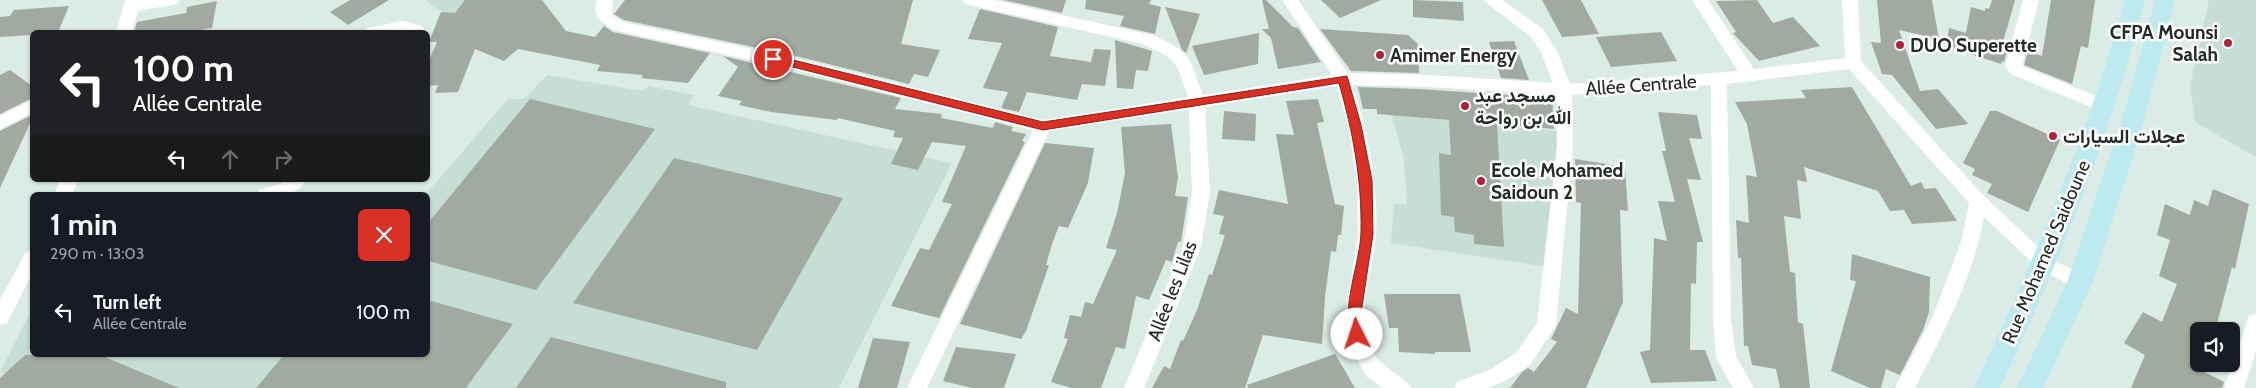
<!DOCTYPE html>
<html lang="en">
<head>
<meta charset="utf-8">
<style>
	body { margin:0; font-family:Cabin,Vazirmatn,sans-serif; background:#20242c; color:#f1f3f6; height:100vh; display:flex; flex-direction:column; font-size:19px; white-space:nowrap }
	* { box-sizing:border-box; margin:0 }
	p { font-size:16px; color:#9ea1a6 }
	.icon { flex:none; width:28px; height:28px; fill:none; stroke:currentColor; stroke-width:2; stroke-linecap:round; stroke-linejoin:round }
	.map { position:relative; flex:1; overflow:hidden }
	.drawer { position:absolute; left:30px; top:192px; width:400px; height:165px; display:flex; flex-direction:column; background:#171b24; border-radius:8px; box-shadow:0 1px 4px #0004 }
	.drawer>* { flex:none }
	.hud { position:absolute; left:30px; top:30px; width:400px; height:152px; border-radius:8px; box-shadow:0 1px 4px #0004; background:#202124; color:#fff; overflow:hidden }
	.controls { position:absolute; left:2190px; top:322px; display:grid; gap:10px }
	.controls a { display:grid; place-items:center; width:50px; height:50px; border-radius:8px; background:#171b24; box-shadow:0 1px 4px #0004; font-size:25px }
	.pin { position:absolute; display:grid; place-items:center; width:42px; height:42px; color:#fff; margin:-21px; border:2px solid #fff; border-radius:50%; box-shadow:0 1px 5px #0007 }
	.me { position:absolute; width:55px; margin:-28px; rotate:356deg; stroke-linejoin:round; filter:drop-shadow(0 0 4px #0008) }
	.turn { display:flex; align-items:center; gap:18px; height:105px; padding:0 20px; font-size:22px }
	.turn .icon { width:65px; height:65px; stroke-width:2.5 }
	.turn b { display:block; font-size:35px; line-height:42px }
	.lanes { display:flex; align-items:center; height:48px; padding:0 20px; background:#0003; justify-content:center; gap:25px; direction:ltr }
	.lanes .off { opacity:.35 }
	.round { display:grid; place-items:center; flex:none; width:52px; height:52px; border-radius:8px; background:#20242c }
	.overview { display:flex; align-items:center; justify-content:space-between; height:85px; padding:0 20px }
	h1 { font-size:30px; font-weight:700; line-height:38px }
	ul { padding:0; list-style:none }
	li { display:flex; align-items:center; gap:15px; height:70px; padding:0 20px }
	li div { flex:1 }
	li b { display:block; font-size:19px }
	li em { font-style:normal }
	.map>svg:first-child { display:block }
	.built { fill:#c7ded7 }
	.building { fill:#a1aaa0 }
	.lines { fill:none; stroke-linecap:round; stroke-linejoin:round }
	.minor { fill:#fff; fill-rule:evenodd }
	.secondary { fill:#bdeaef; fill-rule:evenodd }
	.route { fill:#d93025; stroke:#8d1f18 }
	.poi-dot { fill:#b32136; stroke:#fff; stroke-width:2 }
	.labels { text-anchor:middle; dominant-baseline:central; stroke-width:5; stroke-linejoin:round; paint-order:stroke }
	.poi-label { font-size:19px; font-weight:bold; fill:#242a28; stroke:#fff; text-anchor:start }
	.street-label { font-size:19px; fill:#242a28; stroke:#fff }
</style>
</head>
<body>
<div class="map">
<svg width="2256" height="388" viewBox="0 0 2256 388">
	<rect width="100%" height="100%" fill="#dbebe6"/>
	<!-- built -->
	<path class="built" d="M426 0H506L449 15 432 6Z
		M2209 0H2256V157L2195 122 2190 86Z
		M547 75 643 91 648 86 694 95 688 105 952 163 839 388H41L0 372 32 309V355H428V195H425L508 99H524Z
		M1392 115 1557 131 1555 268 1391 243 1394 203 1407 205 1404 160Z"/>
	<!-- building -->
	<path class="building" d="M350 0H389L348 25 330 12Z
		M465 0H542L566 31 595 37 604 26 613 32 710 53 688 83 641 78 643 75 597 71 600 65 518 49 504 61 475 49 458 92 435 93 438 85 428 86V63L437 42H429L441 12 455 13Z
		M625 0H913L901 44 940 50 928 77 914 74 909 84 792 55 624 20 614 14Z
		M1003 0H1066L1062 13Z
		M1086 0H1151L1149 4 1161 7 1155 34 1120 26 1124 16 1085 9Z
		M1262 0H1266L1293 27 1298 28 1321 62 1278 69 1271 38 1262 29H1269Z
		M1321 0H1381L1340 18Z
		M1413 0 1463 2 1464 21 1413 17Z
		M1542 0H1581L1599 34 1562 37Z
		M1757 0 1773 23 1793 17 1820 46 1759 61 1733 33 1736 32 1716 1Z
		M1877 0H1932L1939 39 1899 30 1920 91 1938 89 1968 124 1936 129 1892 75 1882 74 1871 42 1881 43Z
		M1992 0H2015L2003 42 2009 44 2004 62 2002 61 2001 64 1946 46 1949 28 1966 33 1971 7 1985 11V8L1989 9Z
		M2051 0H2095L2088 48 2081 46 2072 84 2024 65 2028 51 2042 56Z
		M217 1 212 28 186 32H134L137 22 186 13 187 7Z
		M69 6 58 32H32V35L0 37V17L10 16 14 10Z
		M1165 7 1200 14 1186 53 1182 50Z
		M980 9 1058 27 1050 56 1091 62 1094 49 1111 50 1105 86 1082 84 1077 100 1027 92 1019 112 1001 108 1008 92 983 88 1002 43 968 39Z
		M1320 29 1408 35 1418 44 1419 73 1351 71Z
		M1661 32 1677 61 1611 67 1596 37Z
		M1259 33 1258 64 1204 75 1192 46Z
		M1115 40 1152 51 1148 71 1136 70 1133 89 1117 88Z
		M1514 41 1529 80 1501 78 1489 42Z
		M723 56 901 98 895 109 942 114 941 118 993 128 995 122 1013 127 1011 131 1026 134 1022 141 1025 142 939 318 891 306 920 248 929 250 952 204 942 202 966 146 932 142 918 170 891 164 903 138 893 137 895 131 838 118 837 120 771 112 739 105 742 101 718 96 738 67Z
		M10 70 32 86V98L0 114V75Z
		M1358 87 1419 89 1552 98 1554 129 1497 124 1504 247 1474 244V235L1455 232 1454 217 1441 215 1439 153 1451 155 1449 120 1377 114V109H1363Z
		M1852 87 1911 186 1921 182 1925 189 1936 188 1957 221 1912 224 1904 210 1890 211 1878 191 1804 167 1807 182 1797 180 1801 219 1784 216 1790 272 1795 273 1798 322 1803 324 1810 388H1780L1776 369 1752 365 1748 346H1744L1741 258H1738L1736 220 1749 223 1746 175 1757 177 1747 124 1735 102 1806 98 1801 90Z
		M530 99 655 129 536 290 428 261V223Z
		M1318 99 1324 122 1317 123 1335 204 1344 206 1341 235H1338L1336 252 1331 251 1325 297 1322 344 1263 335 1245 388H1152L1164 366 1170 369 1181 340 1183 341 1197 310 1209 274 1212 275 1225 235 1219 234 1224 216 1213 214 1219 190 1288 204 1276 134 1294 135 1286 101Z
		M1224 111 1256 114 1255 141 1222 139Z
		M1990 111H1997L2060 140 2028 212 1987 193 1992 184 1972 175 1975 169 1963 163Z
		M1658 112 1697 115 1702 139 1689 138 1701 180 1687 179 1703 242H1697L1696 284 1691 283 1690 350H1705L1717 381 1651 383 1640 352 1650 350 1654 238 1667 241 1658 201 1675 202 1662 151H1666Z
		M32 115V119L0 188V131Z
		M1171 124 1178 177 1175 196 1188 197 1181 242H1178L1172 262 1166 260 1149 300 1136 296 1125 349 1116 347 1101 388H1071L1051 382 1068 339 1064 338 1070 315 1081 317 1085 302 1093 304 1117 250 1106 248 1117 213 1125 173 1121 127Z
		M1045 143 1094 148 1088 183 1068 228 1059 226 1052 244 1046 265H1049L1026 331 1021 339 960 324Z
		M674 158 843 198 757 350 573 303Z
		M1575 159 1625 167 1628 211 1620 210 1623 302 1586 388H1510L1522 372 1528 368 1534 372 1557 342 1551 339 1566 308 1578 314 1581 203 1576 202Z
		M2213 189 2249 204 2235 269 2232 267 2215 331H2199V360L2195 367 2224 382 2222 388H2131L2145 355 2124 343 2143 312 2162 322 2177 284 2159 276 2170 240 2157 235 2165 204 2190 215 2194 200 2208 206Z
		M1852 254 1930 277 1929 312 1923 330 1900 375 1886 369 1881 388H1870L1831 371 1856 281 1850 280Z
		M1384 294H1460L1471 352H1435V354L1399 352 1398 328H1389Z
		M428 300 513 324 466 388H256L284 355H428Z
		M551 337 726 382V388H516Z
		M873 338 910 342 897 388H858Z
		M956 347 1016 354 1004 388H972L943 381Z
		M1335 354 1355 388H1248L1247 385Z
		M25 355H100L179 388H0V378Z"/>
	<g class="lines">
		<!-- minor -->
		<path class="minor" d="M125 0H180L177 4 172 5 138 11 132 32H116Z
			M597 0H613L612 15 623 22 792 57 1043 120 1188 97C1176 62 1178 59 1142 44L970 5 965 4 962 0H994L1152 35C1191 52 1189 56 1203 95L1332 75 1282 0H1298L1348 73 1430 75 1553 83 1541 52 1531 37 1483 0H1502L1543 29 1557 51 1570 84 1738 71 1692 0H1708L1754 69 1845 58 1842 0H1858L1861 61 1984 196 2051 259 2087 277 2089 282 2087 287 2080 290 2039 269 1984 217C1973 278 1943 334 1915 388H1895L1933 316 1962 239 1969 203 1849 69 1727 84 1731 319 1736 356 1754 388H1733L1716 358 1713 319 1711 85 1572 95 1573 146 1556 325 1530 365 1505 381 1487 388H1454L1457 382 1491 369 1516 353 1537 323 1557 146 1556 95 1430 87 1353 85C1367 133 1379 183 1376 234 1374 270 1355 312 1370 346 1380 370 1405 375 1411 388H1382L1366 376 1350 347 1345 320 1358 234 1357 180 1348 125 1337 86 1205 107 1210 192 1201 247 1144 388H1124L1183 247 1192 192 1189 109 1049 131 927 388H907L1033 130 792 69 613 30 597 18 595 9Z
			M2023 0H2039L2022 66 2111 102 2113 106 2111 110 2105 112 2099 110 2010 74 2005 66Z
			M403 21 422 26 426 32H365L367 28Z
			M32 100V113L0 129V116Z
			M60 180H78L72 195H54Z
			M286 180H306C295 199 275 195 256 195L259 190 281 184Z
			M32 250V274L7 323 0 325V299L26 252Z
			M2256 314V351L2244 388H2224L2247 322 2249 316Z"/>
		<!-- secondary -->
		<path class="secondary" d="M2125 0H2145C2111 135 2059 262 2000 388H1974C2033 261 2088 136 2125 0Z
			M2155 0H2175L2145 117 2093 282 2043 388H2017L2067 282 2123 117Z"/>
	</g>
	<!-- route -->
	<path class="route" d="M773 55 1043 122 1347 76 1361 125 1372 180 1373 234 1360 320 1363 334 1362 337H1353C1339 310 1361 262 1361 231 1362 180 1353 132 1339 83L1043 130 769 61 768 59Z"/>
	<!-- markers -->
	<g class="poi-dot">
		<circle cx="2228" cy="43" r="5"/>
		<circle cx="1900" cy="45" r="5"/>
		<circle cx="1380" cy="55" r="5"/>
		<circle cx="1465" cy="106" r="5"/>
		<circle cx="2053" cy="136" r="5"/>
		<circle cx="1481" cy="181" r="5"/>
	</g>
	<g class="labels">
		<!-- poi labels -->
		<g class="poi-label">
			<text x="2218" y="32" text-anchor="end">CFPA Mounsi<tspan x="2218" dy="22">Salah</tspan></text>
			<text x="1910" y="45">DUO Superette</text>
			<text x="1390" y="55">Amimer Energy</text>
			<text x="1475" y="95">مسجد عبد<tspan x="1475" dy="22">الله بن رواحة</tspan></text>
			<text x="2063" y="136">عجلات السيارات</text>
			<text x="1491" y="170">Ecole Mohamed<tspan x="1491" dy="22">Saidoun 2</tspan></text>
		</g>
		<!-- street labels -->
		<g class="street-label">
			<text transform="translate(1641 85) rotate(-4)">Allée Centrale</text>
			<text transform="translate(2046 252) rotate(-67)">Rue Mohamed Saidoune</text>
			<text transform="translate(1172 291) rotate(-69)">Allée les Lilas</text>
		</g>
	</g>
</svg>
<div class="controls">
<a><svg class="icon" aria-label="sound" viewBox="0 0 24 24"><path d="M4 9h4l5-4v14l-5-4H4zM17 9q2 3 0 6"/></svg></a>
</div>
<div class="pin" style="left:773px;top:59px;background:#d93025"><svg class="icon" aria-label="arrive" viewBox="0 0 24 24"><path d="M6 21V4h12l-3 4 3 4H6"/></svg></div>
<svg class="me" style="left:1357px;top:334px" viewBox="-20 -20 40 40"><circle r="19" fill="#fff"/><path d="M0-13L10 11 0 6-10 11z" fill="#d93025"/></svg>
<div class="hud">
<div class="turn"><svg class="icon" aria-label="left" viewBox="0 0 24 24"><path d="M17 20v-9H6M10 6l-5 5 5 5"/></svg><div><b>100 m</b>Allée Centrale</div></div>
<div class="lanes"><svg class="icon" aria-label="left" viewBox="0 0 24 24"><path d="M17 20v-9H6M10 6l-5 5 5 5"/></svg><svg class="icon off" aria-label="ahead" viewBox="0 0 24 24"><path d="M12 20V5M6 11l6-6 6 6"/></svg><svg class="icon off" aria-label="right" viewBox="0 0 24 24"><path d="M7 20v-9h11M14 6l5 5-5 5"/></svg></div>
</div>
<section class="drawer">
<div class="overview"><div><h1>1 min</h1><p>290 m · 13:03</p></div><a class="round" style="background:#d93025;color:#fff"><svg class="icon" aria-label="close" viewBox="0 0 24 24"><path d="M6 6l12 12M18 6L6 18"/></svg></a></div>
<ul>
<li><svg class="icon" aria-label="left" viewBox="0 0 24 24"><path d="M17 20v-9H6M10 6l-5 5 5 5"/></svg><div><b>Turn left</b><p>Allée Centrale</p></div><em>100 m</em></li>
</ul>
</section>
</div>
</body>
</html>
